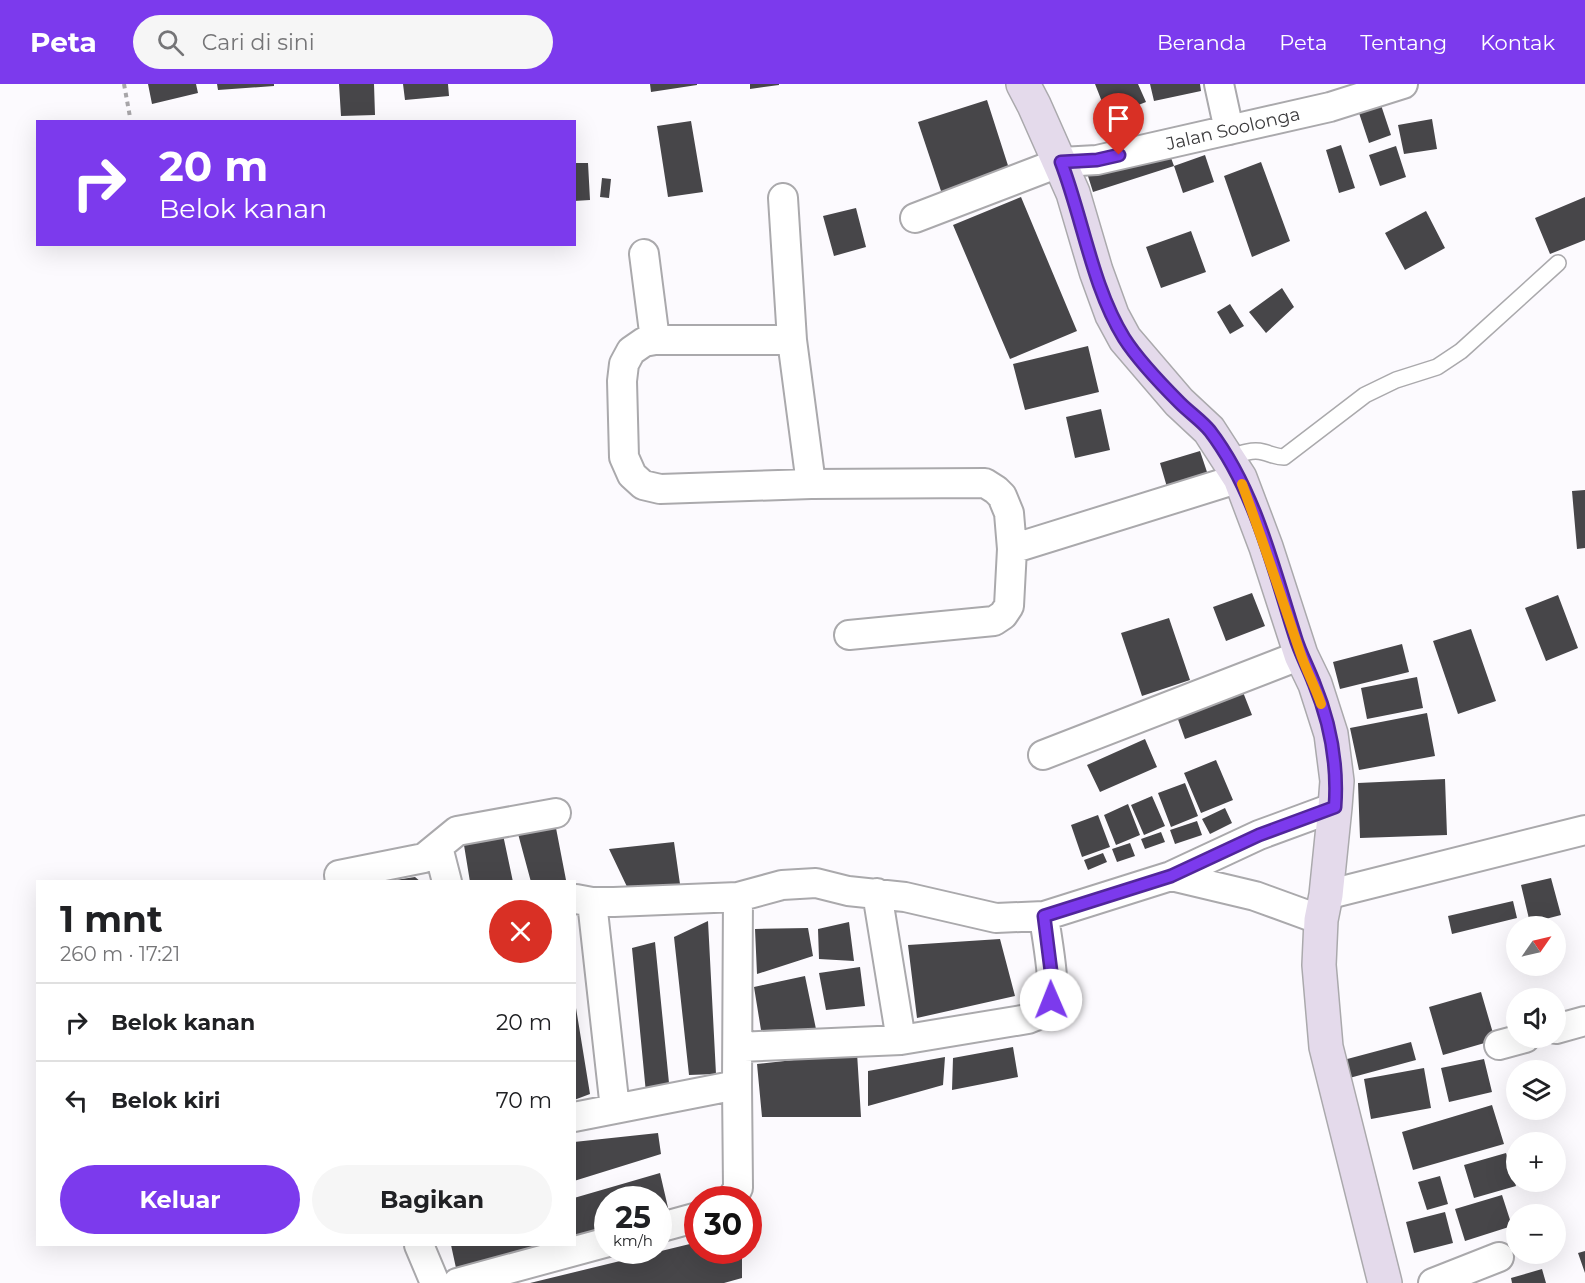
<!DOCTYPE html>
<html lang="id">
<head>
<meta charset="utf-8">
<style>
	body { margin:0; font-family:Montserrat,sans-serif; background:#f6f6f6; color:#202124; height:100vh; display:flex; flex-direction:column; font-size:22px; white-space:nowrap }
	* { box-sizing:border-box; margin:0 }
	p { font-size:20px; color:#757577 }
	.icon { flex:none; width:33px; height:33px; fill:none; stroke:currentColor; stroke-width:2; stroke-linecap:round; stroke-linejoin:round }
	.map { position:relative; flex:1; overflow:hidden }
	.sheet { position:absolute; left:36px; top:796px; width:540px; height:366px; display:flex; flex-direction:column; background:#fff; border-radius:0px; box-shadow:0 6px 24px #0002 }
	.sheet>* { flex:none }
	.banner { position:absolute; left:36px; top:36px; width:540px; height:126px; border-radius:0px; box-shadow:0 6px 24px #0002; background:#7c3aed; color:#fff; overflow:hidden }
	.needle { width:39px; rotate:56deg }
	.fabs { position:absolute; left:1506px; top:832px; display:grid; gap:12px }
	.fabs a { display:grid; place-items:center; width:60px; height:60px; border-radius:50%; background:#fff; box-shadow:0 6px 24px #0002; font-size:30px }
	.speed { position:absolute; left:594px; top:1102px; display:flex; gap:12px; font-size:30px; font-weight:700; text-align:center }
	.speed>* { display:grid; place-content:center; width:78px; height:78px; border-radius:50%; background:#fff; box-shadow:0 6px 24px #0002; line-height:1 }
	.speed small { font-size:15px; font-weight:400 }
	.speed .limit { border:9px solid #d22; background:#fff; color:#111 }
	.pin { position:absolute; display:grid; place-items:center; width:51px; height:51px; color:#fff; margin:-62px -26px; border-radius:50% 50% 50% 0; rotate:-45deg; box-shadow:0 0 6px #0007 }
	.pin .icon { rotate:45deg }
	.me { position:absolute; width:66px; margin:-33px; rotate:359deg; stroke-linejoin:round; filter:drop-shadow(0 0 4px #0008) }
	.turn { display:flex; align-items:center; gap:21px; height:126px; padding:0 24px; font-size:27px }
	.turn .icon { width:78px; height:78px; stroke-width:2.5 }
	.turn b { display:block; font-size:42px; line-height:51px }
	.round { display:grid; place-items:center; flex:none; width:63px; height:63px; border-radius:32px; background:#f6f6f6 }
	.head { display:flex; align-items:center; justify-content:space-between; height:102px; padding:0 24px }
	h1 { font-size:36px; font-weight:700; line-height:45px }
	.button { display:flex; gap:12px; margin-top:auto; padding:12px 24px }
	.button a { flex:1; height:69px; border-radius:36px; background:#7c3aed; color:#fff; font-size:24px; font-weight:700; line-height:69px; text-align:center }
	.button a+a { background:#f6f6f6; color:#202124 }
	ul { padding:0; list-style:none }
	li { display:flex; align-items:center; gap:18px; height:78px; padding:0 24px; border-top:2px solid #e0e0e0 }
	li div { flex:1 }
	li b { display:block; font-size:22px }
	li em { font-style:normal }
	header { display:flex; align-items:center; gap:36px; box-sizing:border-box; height:84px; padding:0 30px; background:#7c3aed; color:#fff }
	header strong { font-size:28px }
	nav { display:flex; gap:33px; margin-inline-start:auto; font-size:21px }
	.search { width:420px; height:54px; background:#f6f6f6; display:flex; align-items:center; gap:15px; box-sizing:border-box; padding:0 21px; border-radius:33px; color:#757577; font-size:22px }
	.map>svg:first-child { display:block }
	.building { fill:#474649 }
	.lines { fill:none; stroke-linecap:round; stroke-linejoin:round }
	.lane-casing { stroke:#aaa9ac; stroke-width:18 }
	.street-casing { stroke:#aaa9ac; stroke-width:32 }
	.secondary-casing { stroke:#aaa9ac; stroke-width:36 }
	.path { stroke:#a8a6a9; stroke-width:4; stroke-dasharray:4.5 4.5; stroke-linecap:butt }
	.lane { stroke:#fff; stroke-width:15 }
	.street { stroke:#fff; stroke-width:28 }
	.secondary { stroke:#e4daeb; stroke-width:33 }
	.route-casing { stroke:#51269a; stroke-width:15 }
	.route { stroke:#7c3aed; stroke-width:10 }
	.slow { stroke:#f59e0b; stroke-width:10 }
	.labels { text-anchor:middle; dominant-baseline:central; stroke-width:6; stroke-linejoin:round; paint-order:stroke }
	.street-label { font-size:18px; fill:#3c3b3d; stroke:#fff }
</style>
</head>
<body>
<header>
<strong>Peta</strong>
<div class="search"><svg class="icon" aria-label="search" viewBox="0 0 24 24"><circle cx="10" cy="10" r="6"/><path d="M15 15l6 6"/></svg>Cari di sini</div>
<nav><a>Beranda</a><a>Peta</a><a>Tentang</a><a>Kontak</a></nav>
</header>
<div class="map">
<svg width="1585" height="1199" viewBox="0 0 1585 1199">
	<rect width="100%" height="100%" fill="#fcfafe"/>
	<!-- building -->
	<path class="building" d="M148 0H196L198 9 152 20Z
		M217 0H274V2L218 6Z
		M339 0H374L375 31 341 32Z
		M403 0H448L449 12 405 16Z
		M650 0H697V1L651 8Z
		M750 0H779V1L750 5Z
		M1095 0H1138L1146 18 1108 33Z
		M1150 0H1200L1201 7 1154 17Z
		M987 16 1012 94 944 116 918 38Z
		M1380 18 1391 51 1369 59 1358 26Z
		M1432 35 1437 65 1404 70 1398 41Z
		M691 37 703 108 668 113 657 42Z
		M1341 61 1355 104 1339 109 1326 66Z
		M1396 62 1406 93 1380 102 1369 71Z
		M1167 63 1174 82 1093 108 1087 89Z
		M1205 71 1214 98 1183 109 1174 82Z
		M1261 78 1290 157 1252 173 1224 92Z
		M574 79H588L590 116 574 117Z
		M602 94 611 95 609 114 600 113Z
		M1021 113 1077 247 1010 275 953 141Z
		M1585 113V156L1550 170 1535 134Z
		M856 124 866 163 834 172 823 132Z
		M1426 127 1445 164 1405 186 1385 149Z
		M1191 147 1206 188 1161 204 1146 163Z
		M1282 204 1294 223 1266 249 1249 228Z
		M1230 220 1244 242 1230 250 1217 228Z
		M1088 262 1099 308 1025 326 1013 280Z
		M1101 325 1110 366 1075 374 1066 333Z
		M1200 367 1210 397 1169 410 1160 379Z
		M1585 406V464L1577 465 1572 407Z
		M1252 509 1265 542 1226 557 1213 523Z
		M1558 511 1578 564 1546 577 1525 524Z
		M1169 534 1190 596 1142 612 1121 549Z
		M1471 545 1496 617 1458 630 1433 557Z
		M1402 560 1409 588 1340 605 1333 578Z
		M1417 593 1423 624 1367 635 1361 604Z
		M1241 603 1252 631 1185 655 1175 627Z
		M1427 629 1435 672 1359 686 1350 644Z
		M1145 655 1157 683 1100 708 1087 681Z
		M1216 676 1233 716 1201 729 1184 689Z
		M1445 695 1447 751 1360 754 1358 699Z
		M1185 699 1198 732 1171 743 1158 709Z
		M1152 712 1165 742 1144 751 1131 721Z
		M1128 720 1140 751 1116 761 1104 731Z
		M1225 724 1232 739 1210 750 1202 735Z
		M1098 731 1110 763 1082 773 1071 741Z
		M1197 737 1202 751 1175 760 1170 746Z
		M556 744 566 796 556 798H531L517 746Z
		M502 746 513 798H470L463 755Z
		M1161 748 1165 758 1145 765 1141 755Z
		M674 758 681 807 630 809 609 765Z
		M1130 759 1135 772 1117 778 1112 765Z
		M1103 769 1107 778 1088 786 1084 776Z
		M415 793 421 798H389V797Z
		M1551 794 1561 831 1530 839 1521 801Z
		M1513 817 1517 834 1452 850 1448 832Z
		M708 837 716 990 689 991 674 853Z
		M849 838 854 877 819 875 818 845Z
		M808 844 813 872 757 890 755 845Z
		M1000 855 1015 912 917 934 908 861Z
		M655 858 669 999 646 1009 632 864Z
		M860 883 865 922 826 926 819 889Z
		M805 892 816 945 761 946 754 903Z
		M1481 908 1495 956 1443 971 1429 923Z
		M576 924 590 1010 574 1016V925Z
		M1411 958 1416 976 1342 996 1336 978Z
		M1013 963 1018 993 952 1006 953 974Z
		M857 969 861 1033H762L757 980Z
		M945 973 943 1001 868 1022V987Z
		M1484 975 1492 1008 1449 1018 1441 984Z
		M1424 984 1431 1024 1371 1035 1364 995Z
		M1492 1021 1504 1060 1413 1086 1402 1048Z
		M658 1049 661 1070 574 1097V1058Z
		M1506 1069 1516 1102 1474 1114 1464 1081Z
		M660 1089 669 1128 658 1130V1116H608V1144L574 1153V1114Z
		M1440 1092 1448 1120 1427 1126 1418 1098Z
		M1502 1111 1512 1142 1465 1157 1455 1125Z
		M1445 1128 1453 1159 1414 1169 1406 1138Z
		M698 1158V1167H742V1194L724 1199H530Z
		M451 1161H540V1162L456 1184Z
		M1585 1167V1189L1578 1169Z
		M1542 1185 1546 1199H1512L1511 1194Z"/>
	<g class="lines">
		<defs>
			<path id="lane" d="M1227 374C1239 370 1252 365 1263 368 1271 370 1276 373 1284 373L1365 311 1396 296 1437 283 1461 267 1558 179"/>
			<path id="street" d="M1219 0 1229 46
				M783 114 792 256 811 400
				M915 134 1061 78 1097 76 1330 23 1403 0
				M644 170 655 256 644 258 631 267 624 280 622 297 624 373 632 391 643 401 660 405 811 400 985 399 996 406 1002 412 1009 429 1012 465 1009 522 1003 531 994 537 849 551
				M655 256H792
				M1012 465 1240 394
				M1043 671 1301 571
				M438 763 447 798
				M1171 792 1255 812 1321 836
				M340 798 339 791 424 774 457 747 556 729
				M877 809 901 956
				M1326 811 1585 746
				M576 815 592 818H614L738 813
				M592 818 615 1025
				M1556 945 1585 937
				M1499 961 1525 954
				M738 963 901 956 1028 935C1037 932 1045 928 1050 918 1057 903 1046 851 1044 832
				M574 1033 737 1001 738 813 782 801 816 799 848 807 905 813 996 834 1044 832 1171 792 1259 751 1335 723
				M731 1116 738 1104 737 1001
				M658 1144 698 1133
				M419 1161 435 1199
				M457 1199 608 1158
				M1433 1199 1499 1173"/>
			<path id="secondary" d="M1023 0 1034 21 1073 109 1096 187 1112 231 1125 255 1179 318 1209 346 1240 394 1266 463 1301 571 1315 600 1331 650 1337 697 1335 723 1326 811 1321 836 1319 881 1326 963 1385 1199"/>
		</defs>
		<!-- lane casing -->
		<use href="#lane" class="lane-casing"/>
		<!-- street casing -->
		<use href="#street" class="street-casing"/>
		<!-- secondary casing -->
		<use href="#secondary" class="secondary-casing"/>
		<!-- path -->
		<path class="path" d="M124 0 130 33"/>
		<!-- lane -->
		<use href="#lane" class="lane"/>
		<!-- street -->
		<use href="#street" class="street"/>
		<!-- secondary -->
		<use href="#secondary" class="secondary"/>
	</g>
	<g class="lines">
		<defs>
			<path id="route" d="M1051 916 1053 903 1044 832 1171 792 1259 751 1335 723C1338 681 1330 638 1314 599 1308 583 1300 569 1295 552 1273 483 1255 406 1210 347 1202 337 1190 329 1180 319 1162 301 1138 276 1124 254 1092 202 1083 135 1061 78L1097 76 1119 71"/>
		</defs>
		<!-- route casing -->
		<use href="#route" class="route-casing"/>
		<!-- route -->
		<use href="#route" class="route"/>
		<!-- slow -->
		<path class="slow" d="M1242 400C1263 456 1281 512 1300 568 1306 586 1315 602 1321 620"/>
	</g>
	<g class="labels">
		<!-- street labels -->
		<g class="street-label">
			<text transform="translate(1233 45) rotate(-13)">Jalan Soolonga</text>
		</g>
	</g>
</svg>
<div class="fabs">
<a><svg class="needle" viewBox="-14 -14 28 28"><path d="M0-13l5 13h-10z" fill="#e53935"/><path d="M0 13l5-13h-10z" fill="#757577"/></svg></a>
<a><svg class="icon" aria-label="sound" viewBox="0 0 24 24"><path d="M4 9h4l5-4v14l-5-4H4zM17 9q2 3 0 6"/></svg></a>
<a><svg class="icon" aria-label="layers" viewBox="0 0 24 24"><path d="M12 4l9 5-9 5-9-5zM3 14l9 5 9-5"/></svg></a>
<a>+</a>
<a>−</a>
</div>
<div class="speed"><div>25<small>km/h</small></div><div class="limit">30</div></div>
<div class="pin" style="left:1119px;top:71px;background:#d93025"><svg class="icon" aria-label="arrive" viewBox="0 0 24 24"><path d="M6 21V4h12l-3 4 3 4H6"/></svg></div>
<svg class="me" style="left:1051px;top:916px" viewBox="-20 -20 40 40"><circle r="19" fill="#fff"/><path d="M0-13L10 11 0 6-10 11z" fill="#7c3aed"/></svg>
<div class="banner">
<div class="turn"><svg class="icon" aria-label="right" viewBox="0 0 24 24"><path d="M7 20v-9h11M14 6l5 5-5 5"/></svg><div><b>20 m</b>Belok kanan</div></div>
</div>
<section class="sheet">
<div class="head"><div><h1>1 mnt</h1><p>260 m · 17:21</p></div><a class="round" style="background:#d93025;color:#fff"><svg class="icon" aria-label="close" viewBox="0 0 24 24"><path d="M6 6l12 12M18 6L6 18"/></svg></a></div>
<ul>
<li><svg class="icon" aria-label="right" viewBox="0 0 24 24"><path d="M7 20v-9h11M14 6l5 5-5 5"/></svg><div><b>Belok kanan</b></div><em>20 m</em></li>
<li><svg class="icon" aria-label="left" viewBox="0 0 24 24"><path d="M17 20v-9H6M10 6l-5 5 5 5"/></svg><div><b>Belok kiri</b></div><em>70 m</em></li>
</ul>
<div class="button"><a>Keluar</a><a>Bagikan</a></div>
</section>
</div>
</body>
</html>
